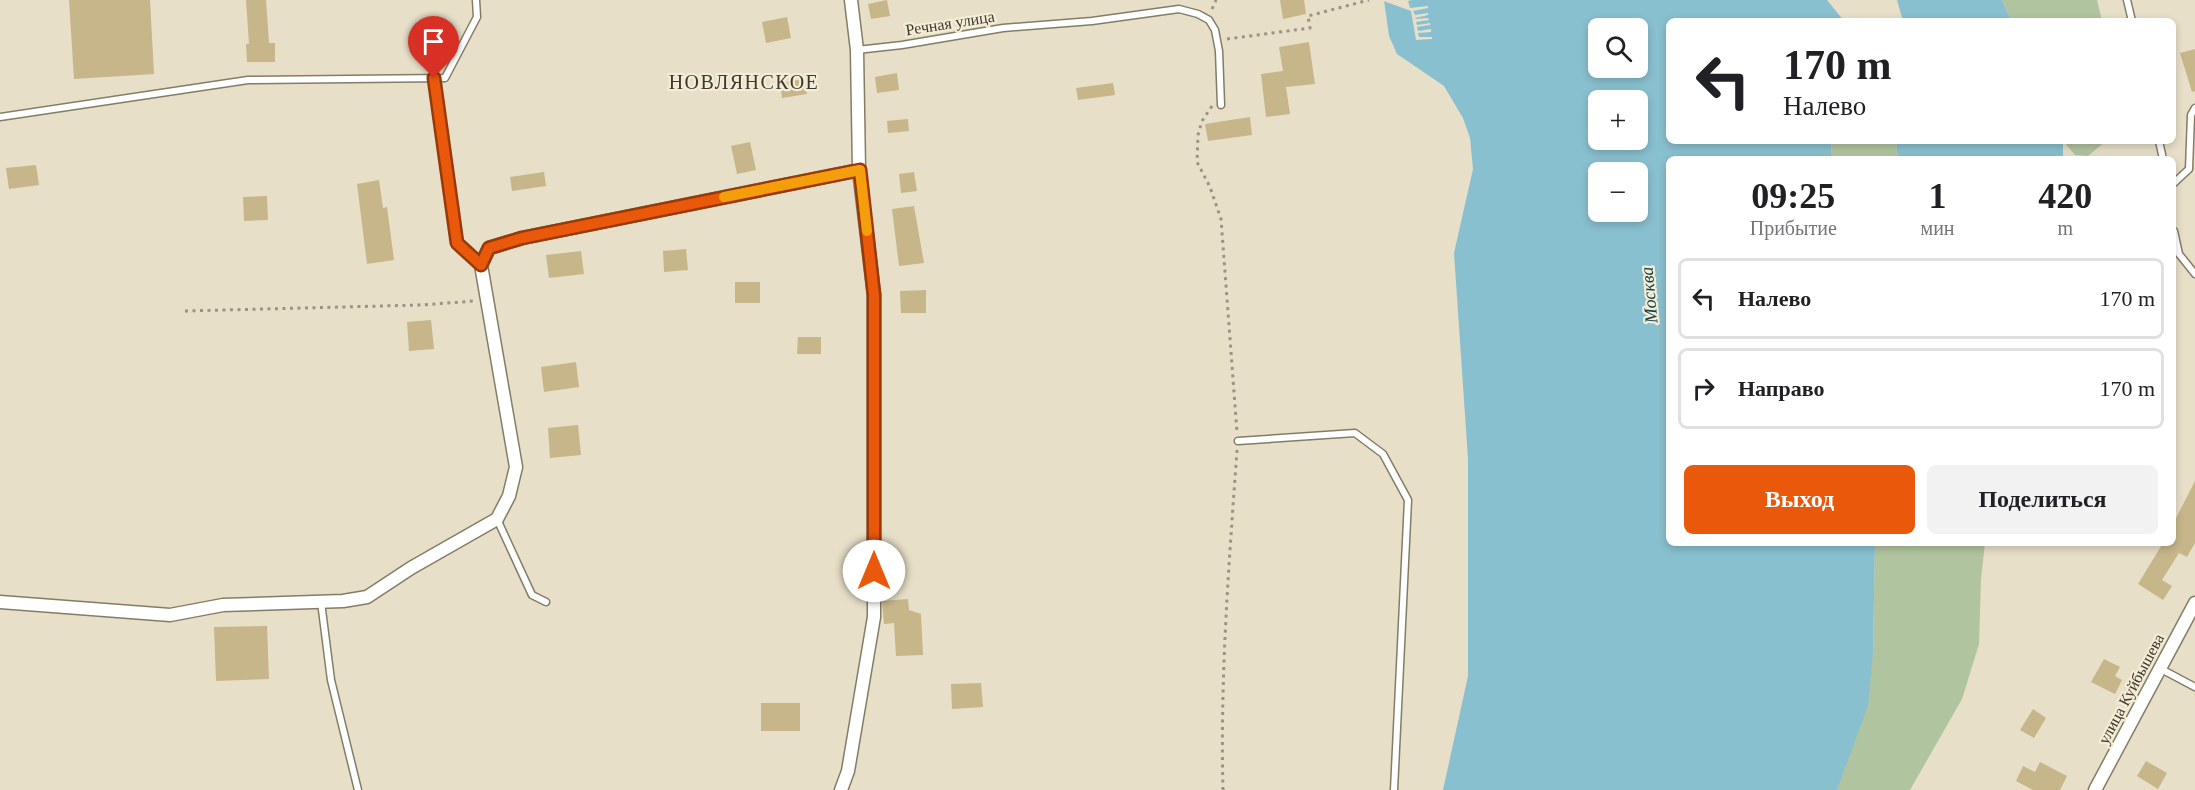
<!DOCTYPE html>
<html lang="ru">
<head>
<meta charset="utf-8">
<style>
	body { margin:0; font-family:"Times New Roman",serif; background:#f2f2f2; color:#202124; height:100vh; display:flex; flex-direction:column; font-size:22px; white-space:nowrap }
	* { box-sizing:border-box; margin:0 }
	p { font-size:20px; color:#757577 }
	.icon { flex:none; width:33px; height:33px; fill:none; stroke:currentColor; stroke-width:2; stroke-linecap:round; stroke-linejoin:round }
	.map { position:relative; flex:1; overflow:hidden }
	.panel { position:absolute; left:1666px; top:156px; width:510px; height:390px; display:flex; flex-direction:column; background:#fff; border-radius:9px; box-shadow:0 3px 9px #0003 }
	.panel>* { flex:none }
	.hud { position:absolute; left:1666px; top:18px; width:510px; height:126px; border-radius:9px; box-shadow:0 3px 9px #0003; background:#fff; color:#202124; overflow:hidden }
	.fabs { position:absolute; left:1588px; top:18px; display:grid; gap:12px }
	.fabs a { display:grid; place-items:center; width:60px; height:60px; border-radius:9px; background:#fff; box-shadow:0 3px 9px #0003; font-size:30px }
	.pin { position:absolute; display:grid; place-items:center; width:51px; height:51px; color:#fff; margin:-62px -26px; border-radius:50% 50% 50% 0; rotate:-45deg; box-shadow:0 0 6px #0007 }
	.pin .icon { rotate:45deg }
	.me { position:absolute; width:66px; margin:-33px; rotate:0deg; stroke-linejoin:round; filter:drop-shadow(0 0 4px #0008) }
	.turn { display:flex; align-items:center; gap:21px; height:126px; padding:0 18px; font-size:27px }
	.turn .icon { width:78px; height:78px; stroke-width:2.5 }
	.turn b { display:block; font-size:42px; line-height:51px }
	.eta { display:flex; justify-content:space-evenly; align-items:center; height:102px; text-align:center }
	.eta b { font-size:36px; font-weight:800; line-height:42px }
	.cta { display:flex; gap:12px; margin-top:auto; padding:12px 18px }
	.cta a { flex:1; height:69px; border-radius:9px; background:#ea580c; color:#fff; font-size:24px; font-weight:800; line-height:69px; text-align:center }
	.cta a+a { background:#f2f2f2; color:#202124 }
	ul { padding:0; list-style:none }
	li { display:flex; align-items:center; gap:18px; height:81px; margin:0 12px 9px; padding:0 6px; border:3px solid #e0e0e0; border-radius:9px }
	li div { flex:1 }
	li b { display:block; font-size:22px }
	li em { font-style:normal }
	.map>svg:first-child { display:block }
	.green { fill:#b1c4a0 }
	.water { fill:#89c0cf; fill-rule:evenodd }
	.pier { fill:#e7dfc8 }
	.building { fill:#c7b68a }
	.lines { fill:none; stroke-linecap:round; stroke-linejoin:round }
	.service-casing { stroke:#847c67; stroke-width:9 }
	.minor-casing { stroke:#847c67; stroke-width:15 }
	.path { stroke:#9a9484; stroke-width:3; stroke-dasharray:3 4.5; stroke-linecap:butt }
	.service { stroke:#fff; stroke-width:6 }
	.minor { stroke:#fff; stroke-width:12 }
	.route-casing { stroke:#983908; stroke-width:15 }
	.route { stroke:#ea580c; stroke-width:10 }
	.slow { stroke:#f59e0b; stroke-width:10 }
	.labels { text-anchor:middle; dominant-baseline:central; stroke-width:4.5; stroke-linejoin:round; paint-order:stroke }
	.street-label { font-size:16px; fill:#3b382f; stroke:#f5ecd5 }
	.water-label { font-size:18px; font-style:italic; fill:#0e404c; stroke:#f5ecd5 }
	.quarter-label { font-size:20px; letter-spacing:1.5px; fill:#3b382f; stroke:#f5ecd5 }
</style>
</head>
<body>
<div class="map">
<svg width="2195" height="790" viewBox="0 0 2195 790">
	<rect width="100%" height="100%" fill="#e7dfc8"/>
	<!-- green -->
	<path class="green" d="M2002 0H2097L2102 21H2011Z
		M1831 141H1896L1898 159H1832Z
		M2063 141H2106L2088 156 2075 155Z
		M1875 543H1985L1981 579 1979 644 1962 699 1910 790H1837L1873 653Z"/>
	<!-- water -->
	<path class="water" d="M1384 0H1827L1844 21H1670V141H1831L1832 159H1670V543H1875L1873 653 1868 706 1837 790H1443L1468 676V459L1454 253 1473 169 1470 138 1463 118 1444 86 1397 54 1389 36ZM1599 28H1638V68H1599ZM1599 100H1638V140H1599ZM1599 172H1638V212H1599Z
		M1897 0H2002L2011 21H1903Z
		M1896 141H2063V159H1898Z"/>
	<!-- pier -->
	<path class="pier" d="M1381 0H1412L1408 1 1410 8 1428 6V8L1413 11 1415 15 1428 13V15L1415 18 1416 19 1428 18 1429 20 1416 22 1417 25 1430 23V25L1417 27 1418 31 1431 29V32L1418 33 1419 37H1432V39L1416 40 1411 11Z"/>
	<!-- building -->
	<path class="building" d="M69 0H150L154 74 74 79Z
		M246 0H266L269 43H275V62H247L246 44H249Z
		M887 0 890 16 871 19 868 4Z
		M1280 0H1304L1306 14 1283 19Z
		M787 17 791 38 766 43 762 22Z
		M1309 42 1315 84 1286 87 1290 114 1266 117 1261 74 1283 71 1279 47Z
		M2195 49V91L2192 92 2180 53Z
		M897 73 899 90 877 93 875 77Z
		M804 79 807 94 782 98 780 83Z
		M1113 83 1115 95 1078 100 1076 88Z
		M1250 117 1252 135 1208 141 1205 124Z
		M908 119 909 131 888 133 887 121Z
		M750 142 756 170 737 174 731 146Z
		M36 165 39 185 9 189 6 168Z
		M544 172 546 186 512 191 510 177Z
		M914 172 917 191 901 193 899 174Z
		M379 180 383 208 387 207 394 260 367 264 357 184Z
		M267 196 268 220 244 221 243 197Z
		M914 206 924 263 899 266 892 209Z
		M686 249 688 270 664 272 663 251Z
		M581 251 584 274 549 278 546 255Z
		M735 282H760V303H735Z
		M926 290V313H901L900 291Z
		M431 320 434 349 409 351 407 322Z
		M798 337H821V354H797Z
		M576 362 579 387 544 392 541 367Z
		M578 425 581 455 550 458 548 428Z
		M2195 481V543L2187 557 2179 553 2162 580 2172 586 2163 600 2138 584 2163 543H2174V522Z
		M908 599 909 610 921 614 923 655 896 656 894 623 884 624 882 601Z
		M267 626 269 679 216 681 214 627Z
		M2104 659 2120 667 2115 676 2122 680 2115 694 2091 682Z
		M981 683 983 707 952 709 951 684Z
		M761 703H800V731H761Z
		M2033 709 2046 718 2034 738 2020 730Z
		M2146 761 2167 773 2158 789 2137 776Z
		M2040 762 2067 776 2060 790H2033L2016 781 2023 766 2035 772Z"/>
	<g class="lines">
		<defs>
			<path id="service" d="M2127 0 2132 21
				M857 50 902 45 1003 28 1092 21 1179 9 1198 14 1209 20 1215 30 1219 51 1221 105
				M434 78 457 242 481 265
				M0 117 248 80 445 78 477 17 476 0
				M2159 141 2163 159
				M2174 183 2189 169 2191 115 2195 108
				M2174 231 2179 254 2195 274
				M1238 441 1355 433 1383 454 1408 500 1394 790
				M497 519 532 595 546 602
				M321 602 331 680 358 790
				M2161 669 2195 687"/>
			<path id="minor" d="M0 602 170 615 223 605 343 601 367 597 411 568 497 519 509 496 516 467 481 265 489 248 522 238 859 170
				M841 790 848 771 874 617V295L859 170 857 50 851 0
				M2095 790 2195 603"/>
		</defs>
		<!-- service casing -->
		<use href="#service" class="service-casing"/>
		<!-- minor casing -->
		<use href="#minor" class="minor-casing"/>
		<!-- path -->
		<path class="path" d="M1212 9 1216 0
			M1227 39 1310 28 1308 16 1369 0
			M1212 106 1202 121 1198 135 1197 162 1210 187 1221 219 1237 432
			M185 311 421 305 474 301
			M1223 790C1220 677 1229 563 1237 450"/>
		<!-- service -->
		<use href="#service" class="service"/>
		<!-- minor -->
		<use href="#minor" class="minor"/>
	</g>
	<g class="lines">
		<defs>
			<path id="route" d="M434 78 457 243 481 265 489 248 522 238 860 170 874 295V571"/>
		</defs>
		<!-- route casing -->
		<use href="#route" class="route-casing"/>
		<!-- route -->
		<use href="#route" class="route"/>
		<!-- slow -->
		<path class="slow" d="M724 197 860 170 867 231"/>
	</g>
	<g class="labels">
		<!-- street labels -->
		<g class="street-label">
			<text transform="translate(950 23) rotate(-9)">Речная улица</text>
			<text transform="translate(2131 689) rotate(-62)">улица Куйбышева</text>
		</g>
		<!-- water labels -->
		<g class="water-label">
			<text transform="translate(1649 295) rotate(-95)">Москва</text>
		</g>
		<!-- quarter labels -->
		<g class="quarter-label">
			<text x="744" y="82">НОВЛЯНСКОЕ</text>
		</g>
	</g>
</svg>
<div class="fabs">
<a><svg class="icon" aria-label="search" viewBox="0 0 24 24"><circle cx="10" cy="10" r="6"/><path d="M15 15l6 6"/></svg></a>
<a>+</a>
<a>−</a>
</div>
<div class="pin" style="left:434px;top:78px;background:#d93025"><svg class="icon" aria-label="arrive" viewBox="0 0 24 24"><path d="M6 21V4h12l-3 4 3 4H6"/></svg></div>
<svg class="me" style="left:874px;top:571px" viewBox="-20 -20 40 40"><circle r="19" fill="#fff"/><path d="M0-13L10 11 0 6-10 11z" fill="#ea580c"/></svg>
<div class="hud">
<div class="turn"><svg class="icon" aria-label="left" viewBox="0 0 24 24"><path d="M17 20v-9H6M10 6l-5 5 5 5"/></svg><div><b>170 m</b>Налево</div></div>
</div>
<section class="panel">
<div class="eta">
<div><b>09:25</b><p>Прибытие</p></div>
<div><b>1</b><p>мин</p></div>
<div><b>420</b><p>m</p></div>
</div>
<ul>
<li><svg class="icon" aria-label="left" viewBox="0 0 24 24"><path d="M17 20v-9H6M10 6l-5 5 5 5"/></svg><div><b>Налево</b></div><em>170 m</em></li>
<li><svg class="icon" aria-label="right" viewBox="0 0 24 24"><path d="M7 20v-9h11M14 6l5 5-5 5"/></svg><div><b>Направо</b></div><em>170 m</em></li>
</ul>
<div class="cta"><a>Выход</a><a>Поделиться</a></div>
</section>
</div>
</body>
</html>
